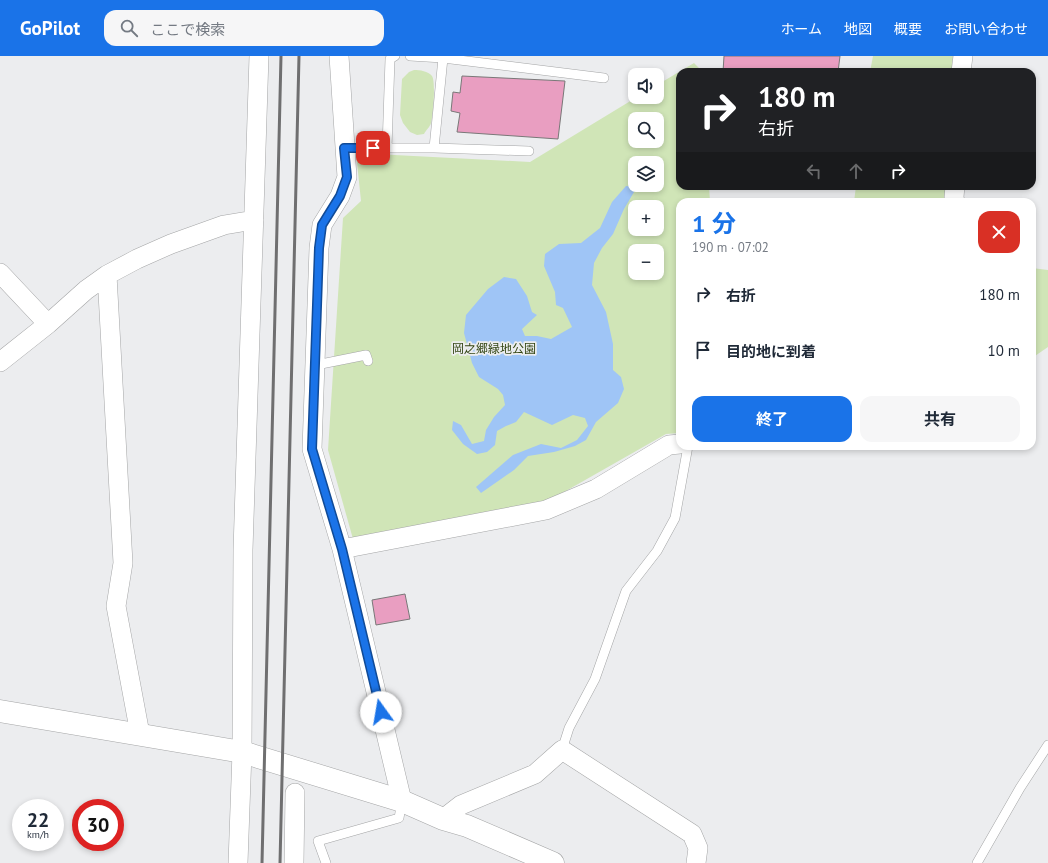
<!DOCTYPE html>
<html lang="ja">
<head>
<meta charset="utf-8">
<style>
	body { margin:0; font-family:"PT Sans","Noto Sans JP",sans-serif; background:#f6f6f7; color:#1f2937; height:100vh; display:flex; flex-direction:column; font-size:15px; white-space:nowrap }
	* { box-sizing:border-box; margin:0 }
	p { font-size:13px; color:#747a83 }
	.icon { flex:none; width:22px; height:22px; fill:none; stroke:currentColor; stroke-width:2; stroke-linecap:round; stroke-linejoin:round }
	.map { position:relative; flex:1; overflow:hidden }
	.drawer { position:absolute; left:676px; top:142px; width:360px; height:252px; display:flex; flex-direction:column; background:#fff; border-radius:12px; box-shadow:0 2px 6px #0003 }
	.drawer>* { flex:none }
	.hud { position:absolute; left:676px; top:12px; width:360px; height:122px; border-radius:12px; box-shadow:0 2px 6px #0003; background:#202124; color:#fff; overflow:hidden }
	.controls { position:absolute; left:628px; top:12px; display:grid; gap:8px }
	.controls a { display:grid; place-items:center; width:36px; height:36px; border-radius:8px; background:#fff; box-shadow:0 2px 6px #0003; font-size:20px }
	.speed { position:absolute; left:12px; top:743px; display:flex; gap:8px; font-size:20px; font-weight:700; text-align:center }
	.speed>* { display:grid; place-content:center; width:52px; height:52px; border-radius:50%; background:#fff; box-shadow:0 2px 6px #0003; line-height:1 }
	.speed small { font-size:10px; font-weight:400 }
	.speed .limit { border:6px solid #d22; background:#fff; color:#111 }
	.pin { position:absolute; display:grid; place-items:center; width:34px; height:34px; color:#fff; margin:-17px; border-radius:8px; box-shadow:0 2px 6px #0006 }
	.me { position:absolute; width:44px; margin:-22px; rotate:347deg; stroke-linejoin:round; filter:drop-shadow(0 0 3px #0008) }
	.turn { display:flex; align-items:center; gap:14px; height:84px; padding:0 16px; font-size:18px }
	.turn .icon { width:52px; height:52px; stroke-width:2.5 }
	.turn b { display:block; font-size:28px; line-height:34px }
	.lanes { display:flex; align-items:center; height:38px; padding:0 16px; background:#0003; justify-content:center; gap:20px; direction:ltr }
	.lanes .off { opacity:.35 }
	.round { display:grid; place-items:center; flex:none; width:42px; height:42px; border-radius:12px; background:#f6f6f7 }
	.headline { display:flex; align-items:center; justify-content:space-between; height:68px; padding:0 16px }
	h1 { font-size:24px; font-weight:700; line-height:30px; color:#1a73e8 }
	.primary-button { display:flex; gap:8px; margin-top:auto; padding:8px 16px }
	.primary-button a { flex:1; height:46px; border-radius:12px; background:#1a73e8; color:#fff; font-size:16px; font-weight:700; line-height:46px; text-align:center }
	.primary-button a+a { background:#f6f6f7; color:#1f2937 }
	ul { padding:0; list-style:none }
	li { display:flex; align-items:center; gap:12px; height:56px; padding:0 16px }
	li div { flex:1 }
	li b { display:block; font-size:15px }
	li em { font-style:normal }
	header { display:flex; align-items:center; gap:24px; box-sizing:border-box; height:56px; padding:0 20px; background:#1a73e8; color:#fff }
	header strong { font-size:19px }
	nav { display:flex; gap:22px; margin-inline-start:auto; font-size:14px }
	.search { width:280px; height:36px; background:#f6f6f7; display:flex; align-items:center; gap:10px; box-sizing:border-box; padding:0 14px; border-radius:12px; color:#747a83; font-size:15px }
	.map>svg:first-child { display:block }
	.green { fill:#d0e5b7; fill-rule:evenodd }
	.water { fill:#9fc5f6 }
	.building { fill:#e99ec1; stroke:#797878 }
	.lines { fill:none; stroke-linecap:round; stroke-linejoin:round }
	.service-casing { stroke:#a4a5a6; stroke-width:10 }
	.minor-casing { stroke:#a4a5a6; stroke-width:20 }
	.tertiary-casing { stroke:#a4a5a6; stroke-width:23 }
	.service { stroke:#fff; stroke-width:9 }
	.minor { stroke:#fff; stroke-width:19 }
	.tertiary { stroke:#fff; stroke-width:22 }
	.rail { stroke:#6f6f70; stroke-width:3 }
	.route-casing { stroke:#114b97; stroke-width:10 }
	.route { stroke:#1a73e8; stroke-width:7 }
	.labels { text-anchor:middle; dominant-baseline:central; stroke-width:3.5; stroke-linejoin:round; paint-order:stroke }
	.park-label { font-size:12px; fill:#334614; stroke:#ecedef }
</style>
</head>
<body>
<header>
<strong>GoPilot</strong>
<div class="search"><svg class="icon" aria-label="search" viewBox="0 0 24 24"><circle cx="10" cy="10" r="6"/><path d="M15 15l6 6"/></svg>ここで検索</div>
<nav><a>ホーム</a><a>地図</a><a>概要</a><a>お問い合わせ</a></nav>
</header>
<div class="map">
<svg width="1048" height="807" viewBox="0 0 1048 807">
	<rect width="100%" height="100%" fill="#ecedef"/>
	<!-- green -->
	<path class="green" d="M873 0H953L952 16H870Z
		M694 7 703 16H680V130H709L710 146H680V377L666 378 543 448 353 483 328 394 343 162 361 145 356 97 530 106 637 41H657V29ZM635 63H657V85H635ZM635 107H657V129H635ZM635 151H657V173H635ZM635 195H657V217H635Z
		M414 14C420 14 428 15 432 20 436 26 433 60 431 67 430 71 426 74 424 78L417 79 410 76 403 67 400 59 402 23 409 16Z
		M856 130H945L947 146H854Z
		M1032 212 1048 214V291L1032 302Z"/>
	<!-- water -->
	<path class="water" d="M626 130 637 131 624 153 613 178 602 192 594 207 592 229 606 256 613 288V314L621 321 624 333 618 347 596 366 586 384 575 390 554 396 528 400 514 414 481 437 476 431 513 399 541 388 561 392 577 384 588 370 585 362 573 359 552 369 524 356 516 366 506 370 497 375 495 389 487 396 477 398 463 388 452 374 453 365 461 369 472 388 484 385 486 374 494 361 505 349 503 339 498 333 479 321 472 307 464 277 466 259 488 233 504 221 516 223 527 240 532 256 537 259 522 273 525 280H537L551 283 572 271 563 252 556 249 555 236 544 210 545 198 559 188 581 187 600 172 612 146Z"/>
	<!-- building -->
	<path class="building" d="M724 0H840L838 16H723Z
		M462 20 565 25 558 83 457 76 460 57 451 55 453 36 460 37Z
		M405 538 410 563 376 569 372 544Z"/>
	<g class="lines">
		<defs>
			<path id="service" d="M410 0 443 2 604 22
				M345 92H434L443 2
				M387 92 390 3 395 0
				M434 92 529 95
				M316 309 366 299 368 305
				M562 694 569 672 595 623 626 535 657 495 675 462 688 390
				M326 807 318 785 399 762 402 745
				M977 807 1020 732 1048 689"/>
			<path id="minor" d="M339 0 347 121 340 140 322 169 319 192 312 393 342 493 402 745
				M961 16 963 0
				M955 130 954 141 955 146
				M0 217 48 268
				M107 219 123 507 116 550 140 678
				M0 306 48 268 86 234 107 219 137 203 171 188 224 169 254 164
				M342 493 546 454 596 433 669 389 680 388
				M443 763 461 749 535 718 562 694 692 778 698 792 696 807
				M238 807 242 696 243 494 259 0
				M294 807 295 737"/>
			<path id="tertiary" d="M0 655 242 696 402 745 443 763 467 770 553 807"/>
		</defs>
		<!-- service casing -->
		<use href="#service" class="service-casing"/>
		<!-- minor casing -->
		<use href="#minor" class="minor-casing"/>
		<!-- tertiary casing -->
		<use href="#tertiary" class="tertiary-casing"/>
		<!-- service -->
		<use href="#service" class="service"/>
		<!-- minor -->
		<use href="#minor" class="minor"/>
		<!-- tertiary -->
		<use href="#tertiary" class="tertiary"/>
		<!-- rail -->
		<path class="rail" d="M262 807 281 0
			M280 807 299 0"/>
	</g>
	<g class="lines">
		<defs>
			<path id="route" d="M373 92H344L347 121 340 140 322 169 319 192 312 393 342 493 381 656"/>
		</defs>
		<!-- route casing -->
		<use href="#route" class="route-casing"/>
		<!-- route -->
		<use href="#route" class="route"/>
	</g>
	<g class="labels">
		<!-- park labels -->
		<g class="park-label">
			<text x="494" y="292">岡之郷緑地公園</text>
		</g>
	</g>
</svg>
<div class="controls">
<a><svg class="icon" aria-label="sound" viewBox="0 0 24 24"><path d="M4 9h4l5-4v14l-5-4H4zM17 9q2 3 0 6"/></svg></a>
<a><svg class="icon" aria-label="search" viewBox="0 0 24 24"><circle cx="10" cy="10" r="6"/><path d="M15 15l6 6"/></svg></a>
<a><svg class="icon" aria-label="layers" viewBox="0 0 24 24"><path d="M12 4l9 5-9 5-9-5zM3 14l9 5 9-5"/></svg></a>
<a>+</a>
<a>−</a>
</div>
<div class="speed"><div>22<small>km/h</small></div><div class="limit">30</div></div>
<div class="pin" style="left:373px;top:92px;background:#d93025"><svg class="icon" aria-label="arrive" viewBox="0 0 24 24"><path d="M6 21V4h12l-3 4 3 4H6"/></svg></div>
<svg class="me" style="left:381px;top:656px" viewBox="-20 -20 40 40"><circle r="19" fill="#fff"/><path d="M0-13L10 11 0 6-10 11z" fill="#1a73e8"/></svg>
<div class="hud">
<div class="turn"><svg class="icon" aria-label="right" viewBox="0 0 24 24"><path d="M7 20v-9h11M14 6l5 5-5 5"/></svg><div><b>180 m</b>右折</div></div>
<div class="lanes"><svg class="icon off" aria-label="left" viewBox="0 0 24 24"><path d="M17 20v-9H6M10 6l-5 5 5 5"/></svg><svg class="icon off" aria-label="ahead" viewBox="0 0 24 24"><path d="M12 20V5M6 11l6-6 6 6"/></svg><svg class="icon" aria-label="right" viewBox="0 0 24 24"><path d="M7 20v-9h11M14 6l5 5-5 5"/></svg></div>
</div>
<section class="drawer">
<div class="headline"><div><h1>1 分</h1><p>190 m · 07:02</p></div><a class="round" style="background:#d93025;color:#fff"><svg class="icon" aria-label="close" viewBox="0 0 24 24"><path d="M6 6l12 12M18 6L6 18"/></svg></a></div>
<ul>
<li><svg class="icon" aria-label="right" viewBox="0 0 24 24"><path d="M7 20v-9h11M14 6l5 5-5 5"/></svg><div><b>右折</b></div><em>180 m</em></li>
<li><svg class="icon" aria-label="arrive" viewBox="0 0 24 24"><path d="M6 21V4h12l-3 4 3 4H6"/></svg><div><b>目的地に到着</b></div><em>10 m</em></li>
</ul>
<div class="primary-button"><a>終了</a><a>共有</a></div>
</section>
</div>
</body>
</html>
